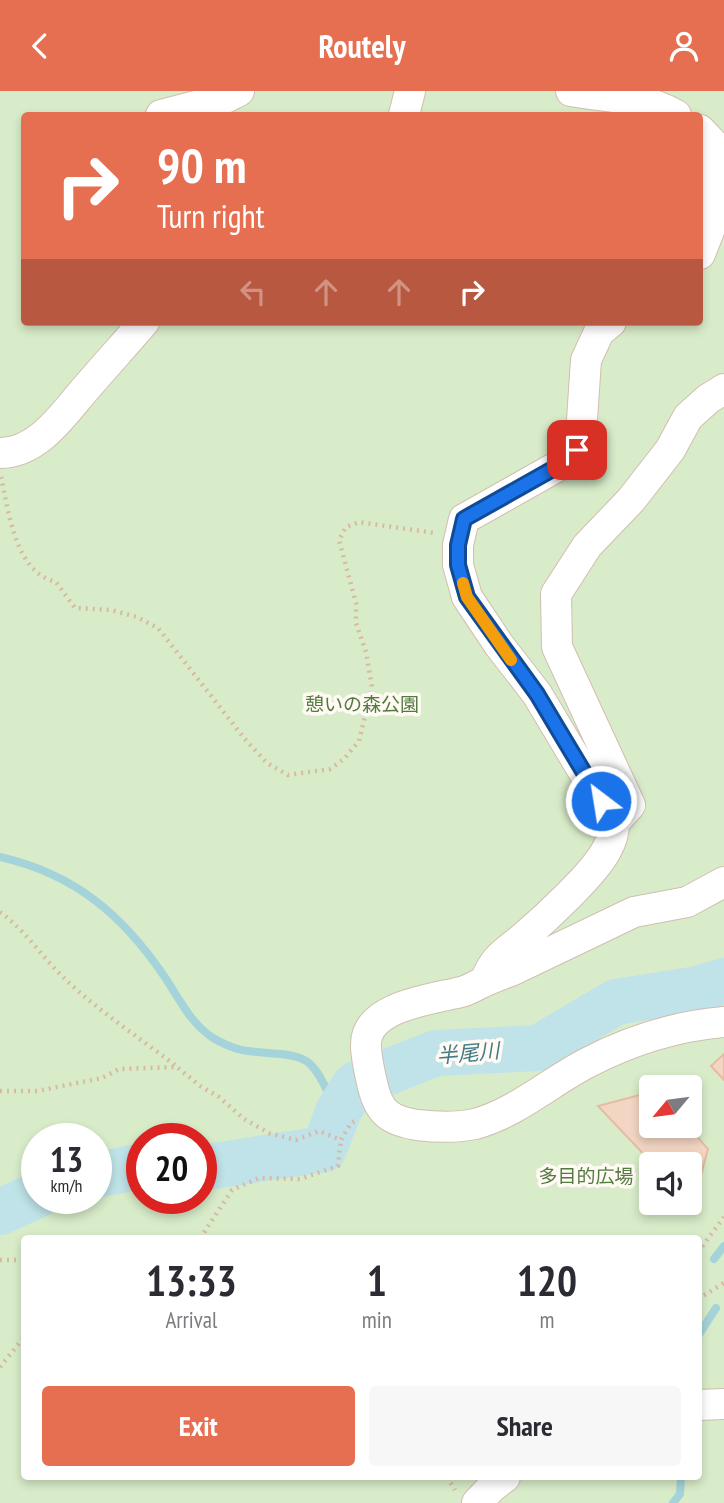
<!DOCTYPE html>
<html lang="en">
<head>
<meta charset="utf-8">
<style>
	body { margin:0; font-family:"PT Sans Narrow","Noto Sans JP",sans-serif; background:#f7f7f7; color:#2b2b33; height:100vh; display:flex; flex-direction:column; font-size:26px; white-space:nowrap }
	* { box-sizing:border-box; margin:0 }
	p { font-size:23px; color:#7c7c81 }
	.icon { flex:none; width:38px; height:38px; fill:none; stroke:currentColor; stroke-width:2; stroke-linecap:round; stroke-linejoin:round }
	.map { position:relative; flex:1; overflow:hidden }
	.drawer { position:absolute; left:21px; top:1144px; width:681px; height:245px; display:flex; flex-direction:column; background:#fff; border-radius:7px; box-shadow:0 4px 10px #0003 }
	.drawer>* { flex:none }
	.top-card { position:absolute; left:21px; top:21px; width:682px; height:214px; border-radius:7px; box-shadow:0 4px 10px #0003; background:#e76f51; color:#fff; overflow:hidden }
	.needle { width:46px; rotate:241deg }
	.fabs { position:absolute; left:639px; top:984px; display:grid; gap:14px }
	.fabs a { display:grid; place-items:center; width:63px; height:63px; border-radius:7px; background:#fff; box-shadow:0 4px 10px #0003; font-size:35px }
	.speed { position:absolute; left:21px; top:1032px; display:flex; gap:14px; font-size:35px; font-weight:700; text-align:center }
	.speed>* { display:grid; place-content:center; width:91px; height:91px; border-radius:50%; background:#fff; box-shadow:0 4px 10px #0003; line-height:1 }
	.speed small { font-size:18px; font-weight:400 }
	.speed .limit { border:10px solid #d22; background:#fff; color:#111 }
	.pin { position:absolute; display:grid; place-items:center; width:60px; height:60px; color:#fff; margin:-30px; border-radius:14px; box-shadow:0 4px 10px #0006 }
	.me { position:absolute; width:77px; margin:-38px; rotate:329deg; stroke-linejoin:round; filter:drop-shadow(0 0 5px #0008) }
	.turn { display:flex; align-items:center; gap:24px; height:147px; padding:0 21px; font-size:32px }
	.turn .icon { width:91px; height:91px; stroke-width:2.5 }
	.turn b { display:block; font-size:49px; line-height:60px }
	.lanes { display:flex; align-items:center; height:66px; padding:0 21px; background:#0003; justify-content:center; gap:35px; direction:ltr }
	.lanes .off { opacity:.35 }
	.eta { display:flex; justify-content:space-evenly; align-items:center; height:119px; text-align:center }
	.eta b { font-size:42px; font-weight:700; line-height:49px }
	.cta { display:flex; gap:14px; margin-top:auto; padding:14px 21px }
	.cta a { flex:1; height:80px; border-radius:7px; background:#e76f51; color:#fff; font-size:28px; font-weight:700; line-height:80px; text-align:center }
	.cta a+a { background:#f7f7f7; color:#2b2b33 }
	header { display:flex; justify-content:space-between; align-items:center; height:91px; padding:0 21px; background:#e76f51; color:#fff; font-size:32px; font-weight:700 }
	.map>svg:first-child { display:block }
	.green { fill:#d8ecc9; fill-rule:evenodd }
	.lines { fill:none; stroke-linecap:round; stroke-linejoin:round }
	.stream { stroke:#a5d3da; stroke-width:8 }
	.river { stroke:#bfe3e8; stroke-width:46 }
	.building { fill:#f3d5c3; stroke:#e6bba3; stroke-width:2 }
	.minor-casing { stroke:#d1beb0; stroke-width:32 }
	.path { stroke:#d9b8a5; stroke-width:4.5; stroke-dasharray:2 5; stroke-linecap:butt }
	.minor { stroke:#fff; stroke-width:30 }
	.route-casing { stroke:#114b97; stroke-width:18 }
	.route { stroke:#1a73e8; stroke-width:12 }
	.slow { stroke:#f59e0b; stroke-width:12 }
	.labels { text-anchor:middle; dominant-baseline:central; stroke-width:7; stroke-linejoin:round; paint-order:stroke }
	.park-label { font-size:19px; fill:#537a41; stroke:#fffaf3 }
	.water-label { font-size:21px; font-style:italic; fill:#437c86; stroke:#fffaf3 }
</style>
</head>
<body>
<header><svg class="icon" aria-label="back" viewBox="0 0 24 24"><path d="M15 5l-7 7 7 7"/></svg>Routely<svg class="icon" aria-label="person" viewBox="0 0 24 24"><circle cx="12" cy="8" r="4"/><path d="M4 21q1-7 8-7t8 7"/></svg></header>
<div class="map">
<svg width="724" height="1412" viewBox="0 0 724 1412">
	<rect width="100%" height="100%" fill="#fdf6ec"/>
	<!-- green -->
	<path class="green" d="M0 0H724V1412H0ZM24 24H700V231H24ZM651 996H690V1034H651ZM37 1048H96V1108H37ZM142 1048H201V1108H142ZM651 1073H690V1111H651ZM24 1148H698V1386H24Z"/>
	<g class="lines">
		<!-- stream -->
		<path class="stream" d="M0 766C74 783 122 823 164 885 179 907 190 932 213 947 220 951 230 956 238 958 257 964 296 959 310 973 321 983 327 1001 334 1014L344 1011
			M714 1168 724 1155
			M698 1245 716 1217
			M673 1412 680 1403 681 1386"/>
		<!-- river -->
		<path class="river" d="M201 1077 324 1058 339 1019 355 994 436 962 538 957 616 911 698 898 724 890
			M96 1084 142 1075
			M0 1121 37 1104"/>
	</g>
	<!-- building -->
	<path class="building" d="M724 963V989L711 975Z
		M651 1001V1034H687L708 1058 693 1114 690 1111V1073H653L598 1015Z"/>
	<g class="lines">
		<defs>
			<path id="minor" d="M571 0C607 7 644 5 676 24
				M161 24 223 8 239 0
				M404 24 410 0
				M700 39 718 58 723 74 713 94
				M700 73 703 75 716 102V122L700 163
				M611 231 599 241 586 269 581 344 577 359 567 370 464 428 458 454V474L467 506 499 554 537 603 614 732C614 742 612 749 607 758 596 781 545 828 524 846 505 862 495 865 485 890 477 894 469 899 461 901 433 908 365 915 366 954 366 967 370 983 373 996 379 1021 390 1030 417 1034 435 1036 457 1037 475 1033 516 1022 550 991 587 972 629 950 677 935 724 931
				M0 362C39 362 64 322 87 296 106 274 125 253 144 231
				M614 732 630 714 557 556 556 503 587 455 631 409 670 359 688 326 708 308 724 298
				M485 890 513 879 634 821 687 811 724 791
				M698 1314 724 1313
				M477 1412 492 1396 505 1386"/>
		</defs>
		<!-- minor casing -->
		<use href="#minor" class="minor-casing"/>
		<!-- path -->
		<path class="path" d="M1 386C9 422 15 481 56 491L75 517 111 519 137 526 158 537 244 647 267 672 288 684 330 678 344 668 359 650 372 596 366 561 356 532V512L339 449 346 436 359 431 435 442
			M0 821C25 839 42 866 64 887 97 919 140 947 176 975
			M0 1000H37L102 987 119 978 177 976 200 995 219 1006 244 1028 269 1042 296 1049 319 1040 341 1049 351 1032 357 1029
			M202 1148 203 1143 232 1099 259 1087 300 1088 338 1075 341 1049
			M698 1161 724 1126
			M0 1169H24
			M698 1208 724 1192
			M0 1276 24 1246
			M447 1386 455 1399"/>
		<!-- minor -->
		<use href="#minor" class="minor"/>
	</g>
	<g class="lines">
		<defs>
			<path id="route" d="M577 359 567 370 464 428 458 454V474L467 506 537 603 601 710"/>
		</defs>
		<!-- route casing -->
		<use href="#route" class="route-casing"/>
		<!-- route -->
		<use href="#route" class="route"/>
		<!-- slow -->
		<path class="slow" d="M463 492 467 506 511 569"/>
	</g>
	<g class="labels">
		<!-- park labels -->
		<g class="park-label">
			<text x="362" y="613">憩いの森公園</text>
			<text x="586" y="1085">多目的広場</text>
		</g>
		<!-- water labels -->
		<g class="water-label">
			<text transform="translate(468 962) rotate(-5)">半尾川</text>
		</g>
	</g>
</svg>
<div class="fabs">
<a><svg class="needle" viewBox="-14 -14 28 28"><path d="M0-13l5 13h-10z" fill="#e53935"/><path d="M0 13l5-13h-10z" fill="#7c7c81"/></svg></a>
<a><svg class="icon" aria-label="sound" viewBox="0 0 24 24"><path d="M4 9h4l5-4v14l-5-4H4zM17 9q2 3 0 6"/></svg></a>
</div>
<div class="speed"><div>13<small>km/h</small></div><div class="limit">20</div></div>
<div class="pin" style="left:577px;top:359px;background:#d93025"><svg class="icon" aria-label="arrive" viewBox="0 0 24 24"><path d="M6 21V4h12l-3 4 3 4H6"/></svg></div>
<svg class="me" style="left:601px;top:710px" viewBox="-20 -20 40 40"><circle r="17" fill="#1a73e8" stroke="#fff" stroke-width="3"/><path d="M0-11L8 9 0 5-8 9z" fill="#fff"/></svg>
<div class="top-card">
<div class="turn"><svg class="icon" aria-label="right" viewBox="0 0 24 24"><path d="M7 20v-9h11M14 6l5 5-5 5"/></svg><div><b>90 m</b>Turn right</div></div>
<div class="lanes"><svg class="icon off" aria-label="left" viewBox="0 0 24 24"><path d="M17 20v-9H6M10 6l-5 5 5 5"/></svg><svg class="icon off" aria-label="ahead" viewBox="0 0 24 24"><path d="M12 20V5M6 11l6-6 6 6"/></svg><svg class="icon off" aria-label="ahead" viewBox="0 0 24 24"><path d="M12 20V5M6 11l6-6 6 6"/></svg><svg class="icon" aria-label="right" viewBox="0 0 24 24"><path d="M7 20v-9h11M14 6l5 5-5 5"/></svg></div>
</div>
<section class="drawer">
<div class="eta">
<div><b>13:33</b><p>Arrival</p></div>
<div><b>1</b><p>min</p></div>
<div><b>120</b><p>m</p></div>
</div>
<div class="cta"><a>Exit</a><a>Share</a></div>
</section>
</div>
</body>
</html>
